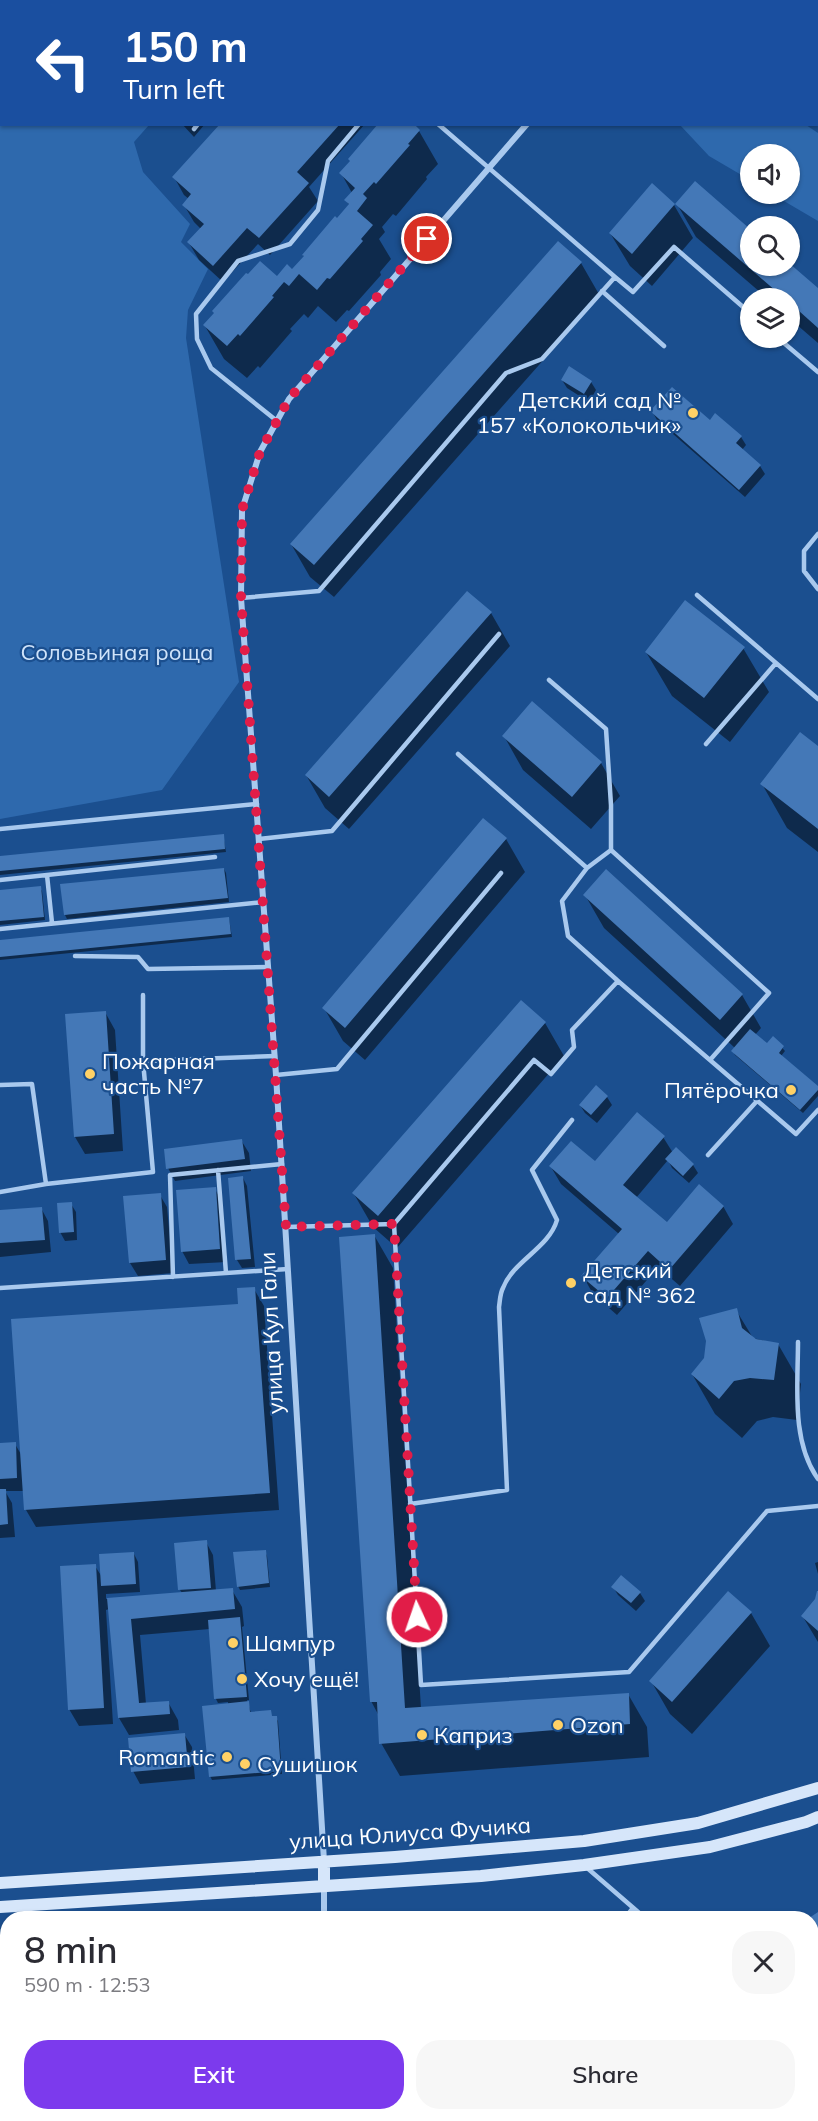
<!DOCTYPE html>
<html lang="en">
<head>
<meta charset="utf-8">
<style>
	body { margin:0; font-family:Mulish,sans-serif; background:#f7f7f7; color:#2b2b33; height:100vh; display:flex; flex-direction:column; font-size:22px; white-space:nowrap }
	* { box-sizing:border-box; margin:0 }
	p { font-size:20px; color:#7c7c81 }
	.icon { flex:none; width:33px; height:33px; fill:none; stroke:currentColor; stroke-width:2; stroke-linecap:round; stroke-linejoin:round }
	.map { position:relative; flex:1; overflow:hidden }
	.panel { position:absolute; left:0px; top:1911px; width:819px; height:210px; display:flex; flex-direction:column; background:#fff; border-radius:24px 24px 0 0; box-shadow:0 2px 4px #0004 }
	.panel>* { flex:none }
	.top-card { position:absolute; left:0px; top:0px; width:819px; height:126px; box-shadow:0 2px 4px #0004; background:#1a4fa0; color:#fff; overflow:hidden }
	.controls { position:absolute; left:740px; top:144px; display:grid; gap:12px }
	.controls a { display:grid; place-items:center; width:60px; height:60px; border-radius:50%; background:#fff; box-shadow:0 2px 4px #0004; font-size:30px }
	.pin { position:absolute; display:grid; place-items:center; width:51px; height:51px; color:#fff; margin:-26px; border:3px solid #fff; border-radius:50%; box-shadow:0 2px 6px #0007 }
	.me { position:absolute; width:66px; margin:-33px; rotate:357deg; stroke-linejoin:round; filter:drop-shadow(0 0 4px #0008) }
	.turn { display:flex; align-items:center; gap:21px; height:126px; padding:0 24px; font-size:27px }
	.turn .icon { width:78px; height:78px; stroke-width:2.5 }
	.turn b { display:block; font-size:42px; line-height:51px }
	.round { display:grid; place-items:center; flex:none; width:63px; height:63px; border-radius:24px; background:#f7f7f7 }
	.headline { display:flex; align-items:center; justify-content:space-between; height:102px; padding:0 24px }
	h1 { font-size:36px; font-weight:600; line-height:45px }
	.button { display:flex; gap:12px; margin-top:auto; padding:12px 24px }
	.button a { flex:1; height:69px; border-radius:24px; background:#7c3aed; color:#fff; font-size:24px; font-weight:600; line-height:69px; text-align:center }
	.button a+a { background:#f7f7f7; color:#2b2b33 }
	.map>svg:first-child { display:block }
	.green { fill:#2e69ad }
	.shadow { fill:#0007 }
	.building { fill:#4478b7 }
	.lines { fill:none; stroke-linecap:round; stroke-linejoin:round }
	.service { stroke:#a9c9ee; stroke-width:4.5 }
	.minor { stroke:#a9c9ee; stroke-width:6 }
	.secondary { stroke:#d6e6fa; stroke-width:12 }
	.route { stroke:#e11d48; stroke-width:10; stroke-dasharray:0 18 }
	.poi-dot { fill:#ffd166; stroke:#1b4f8f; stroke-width:2 }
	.labels { text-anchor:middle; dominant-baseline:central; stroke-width:4.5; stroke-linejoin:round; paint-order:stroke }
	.poi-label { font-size:22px; fill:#fff; stroke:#1b4f8f; text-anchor:start }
	.park-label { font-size:22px; fill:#cfe3fa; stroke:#1b4f8f }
	.street-label { font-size:22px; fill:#fff; stroke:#1b4f8f }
</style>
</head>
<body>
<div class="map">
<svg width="818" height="2121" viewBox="0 0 818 2121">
	<rect width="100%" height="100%" fill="#1b4f8f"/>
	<!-- green -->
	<path class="green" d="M0 0H273L2 2V124L149 125 134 142 143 172 190 224 181 242 208 269 188 310 186 338 239 682 162 790 0 819Z
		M680 125H806L818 133V221L772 194H789V154H750V180L709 156Z"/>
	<!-- shadow -->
	<path class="shadow" d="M316 0H397L398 2H317Z
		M408 0H431L433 2H406Z
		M466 0H490L489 2Z
		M182 124H205L194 137Z
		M222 124H365L309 187 318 201 270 255 258 244 223 282 199 260 189 243 201 229 194 222 184 205 189 199 184 195 174 177Z
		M419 131 438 164 426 177 427 179 396 216 393 214 382 227 385 232 379 239 391 259 380 272 381 275 349 311 347 310 336 322 318 306 308 318 304 314 290 329 292 331 260 368 258 366 247 378 224 359 205 326 278 278 293 271 305 257 303 255 350 206 346 200 352 193 341 173Z
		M677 204 750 231V266L789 265 818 290V343L789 318V298H767L696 237Z
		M674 205 693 238 652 286 630 266 610 233Z
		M581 263 600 296 334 597 310 577 291 544Z
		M562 380 591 382 596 390 589 402 567 388Z
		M652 411 710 422 741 437 746 445 742 450 760 466 765 474 745 497 657 420Z
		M491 613 510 646 349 829 325 808 306 775Z
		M743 648 769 692 730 742 672 696 646 652Z
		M504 736 601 763 620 796 591 829 523 770Z
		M818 748V852L787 828 762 784Z
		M223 835 226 852 0 875V857Z
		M506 839 525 872 365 1060 343 1041 324 1008Z
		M224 869 226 873 229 902 67 919 65 915Z
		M606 871 742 995 761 1028 755 1035 767 1045 773 1038 785 1051 781 1056 818 1088V1096L803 1113 735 1055 733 1051 735 1048 604 928 585 895Z
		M40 888 42 891 45 920 0 925V892Z
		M229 919 232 937 0 960V941Z
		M105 1012 115 1030 123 1151 85 1154 75 1137Z
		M545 1023 564 1056 397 1248 373 1227 354 1194Z
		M607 1097 612 1105 597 1123 585 1113 580 1105Z
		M663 1137 673 1153 693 1165 698 1173 689 1183 672 1168 668 1160 636 1198 667 1224 723 1206 733 1224 680 1286 658 1267 617 1315 593 1294 583 1276 619 1234 561 1184 551 1167 595 1163Z
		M241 1140 249 1153 251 1171 175 1181 168 1168Z
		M243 1178 247 1186 255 1267 242 1268 237 1260Z
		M215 1189 222 1202 227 1262 189 1264 182 1251Z
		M160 1195 167 1207 173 1273 138 1276 130 1263Z
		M71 1204 76 1212 77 1240 65 1241 60 1232Z
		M41 1208 48 1221 51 1252 0 1257V1212Z
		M374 1235 393 1268 421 1708 628 1694 647 1727 649 1757 400 1776 381 1743 379 1716 371 1701Z
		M254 1289 264 1306 279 1510 36 1527 26 1510 24 1491H5L12 1503 15 1537 0 1538V1444H15L22 1456 240 1305Z
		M736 1310 753 1338 778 1344 801 1384 797 1420 773 1417 757 1421 742 1438 715 1414 692 1374 706 1359Z
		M206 1542 213 1555 216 1591 232 1590 242 1607 244 1626 242 1627 249 1700H247L251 1713 270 1712 272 1718H276L278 1721 282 1774 212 1780 210 1776 228 1705V1702L218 1703 216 1699 210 1629 140 1635 146 1704 168 1702 178 1720 179 1730 129 1735 119 1718 109 1609 106 1610 113 1724 79 1726 69 1709 95 1566 102 1577 134 1554 138 1562 140 1592 106 1594V1599L182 1593 180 1590Z
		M265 1552 267 1556 270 1587 240 1590 238 1586Z
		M818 1562V1574L815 1563Z
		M613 1587 640 1593 645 1601 636 1611 618 1595Z
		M818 1593V1642L803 1617 817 1600Z
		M751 1613 770 1646 692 1734 670 1714 651 1681Z
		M184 1734 192 1747 195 1779 140 1784 133 1771Z
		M818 2000V2039L814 2043 812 2040V2008Z
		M33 2114H194L195 2121H34Z
		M485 2114H756L750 2121H482L480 2119Z"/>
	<!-- building -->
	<path class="building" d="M220 124H340L297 172 309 183 259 238 247 228 213 266 187 242 204 224 182 205 191 194 172 177Z
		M378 124H414L420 130 408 144 410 145 376 184 374 182 363 194 367 198 357 211 373 225 361 239 363 241 330 279 327 278 317 290 299 274 289 286 284 282 272 296 274 297 240 336 238 334 227 346 203 325 214 313 212 311 246 273 248 274 260 261 277 276 287 264 292 269 304 256 302 255 335 216 337 218 349 204 344 200 355 188 339 173 350 161 348 159Z
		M695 181 750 229V266H789V263L818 288V328L789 302V298H784L675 204Z
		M652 183 675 204 632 254 609 233Z
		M558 241 582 262 314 565 290 544Z
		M569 366 592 381 584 394 561 380Z
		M672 387 710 420 715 413 742 436 736 443 761 465 739 490 650 411Z
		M467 591 492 612 329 797 305 775Z
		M685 600 745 647 704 698 645 652Z
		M532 701 602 762 572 797 502 736Z
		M800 732 818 746V829L760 784Z
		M483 818 507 838 345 1028 322 1008Z
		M224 834 225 849 0 871V856Z
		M224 868 228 898 64 915 60 884Z
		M606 869 743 994 720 1020 583 895Z
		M41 886 44 917 0 921V890Z
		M229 917 231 934 0 957V940Z
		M521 1000 546 1022 378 1216 352 1193Z
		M106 1011 114 1134 74 1137 65 1014Z
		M750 1029 767 1043 773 1036 784 1046 779 1053 818 1086V1090L800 1110 731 1051Z
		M596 1085 608 1096 591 1115 579 1105Z
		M637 1112 665 1136 623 1185 667 1222 699 1184 724 1206 669 1270 648 1251 607 1298 581 1276 622 1229 549 1166 571 1141 595 1161Z
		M242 1139 245 1159 166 1169 164 1149Z
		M676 1147 694 1164 683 1176 665 1159Z
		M243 1176 251 1259 235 1260 228 1178Z
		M216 1187 220 1249 181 1252 176 1190Z
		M161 1193 166 1260 129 1263 123 1196Z
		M72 1202 74 1232 59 1233 57 1203Z
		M42 1207 45 1240 0 1243V1210Z
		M375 1234 405 1708 629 1693 630 1724 379 1744 377 1702H370L339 1237Z
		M255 1287 270 1493 24 1510 11 1319 238 1304 237 1288Z
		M737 1308 742 1328 756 1339 779 1343 774 1380 750 1378 734 1381 719 1399 691 1374 704 1358 706 1341 699 1318Z
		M16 1442 17 1478 0 1479V1443Z
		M0 1489H6L8 1524 0 1525Z
		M207 1540 211 1588 178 1590 174 1543Z
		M266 1550 269 1583 237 1587 233 1552Z
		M134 1552 136 1584 101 1586 99 1554Z
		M96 1564 104 1708 68 1710 60 1566Z
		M621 1575 641 1592 631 1603 611 1587Z
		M233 1588 235 1609 131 1619 139 1703 169 1701 170 1714 118 1718 107 1598Z
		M728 1591 752 1612 672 1702 649 1681Z
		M817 1591H818V1631L801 1616 815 1599Z
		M240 1617 247 1697 214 1699 208 1620Z
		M249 1701 250 1712 271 1710 272 1716H277L281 1771 209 1777 202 1706Z
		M185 1733 188 1767 131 1772 128 1738Z
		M818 1912V1956L812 1947V1918H809Z
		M818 1998V2025L812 2033V2005Z
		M31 2114H148L149 2121H37L36 2119 32 2120Z
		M270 2114H304L313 2121H270Z
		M483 2114H738L731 2121H481L478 2119Z"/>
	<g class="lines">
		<!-- service -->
		<path class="service" d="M543 0 545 2
			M291 1V2
			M194 129 198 124
			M615 277 633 292 674 247 750 313
			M602 291 664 346
			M778 338 818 372
			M277 421 211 368 197 339 196 314 238 261 290 244 318 210 328 161 359 124
			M818 534 804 551V571L818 589
			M697 595 818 699
			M241 598 319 591 506 373 542 359 615 277 438 124
			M549 680 606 729 611 805V850L769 993 710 1060
			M706 744 776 663
			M458 754 587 868
			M0 829 257 804
			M259 839 332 831 499 634
			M611 850 587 868 562 901 568 936 618 981
			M47 875 52 923
			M0 880 215 857
			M0 929 264 902
			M75 956 138 957 148 969 268 967
			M143 1061 275 1056
			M276 1075 337 1069 501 873
			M0 1085 32 1084 46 1184 153 1172 143 1061V995
			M708 1155 757 1101
			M218 1170 226 1273
			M0 1192 46 1184
			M394 1224 534 1060 551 1074 574 1047 572 1030 618 981 796 1134 818 1110
			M286 1227 394 1224 421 1685 629 1672 767 1511 818 1506
			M173 1277 170 1175 282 1164
			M0 1288 288 1269
			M798 1342C798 1386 791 1441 818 1479
			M410 1504 507 1490 499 1307C500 1301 500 1293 503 1288 513 1261 549 1248 557 1220L532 1170 572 1120
			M586 1867 645 1918
			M625 1918 633 1908
			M1 2053 3 2112
			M187 2114V2121
			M450 2121 456 2114
			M742 2121 749 2114"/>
		<!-- minor -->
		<path class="minor" d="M634 2 635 0
			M324 1861 276 1075 241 598 242 510 260 452 289 399 527 124
			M324 1918V1886
			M400 2114 409 2121"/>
		<!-- secondary -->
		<path class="secondary" d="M0 1883 395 1857 584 1841 698 1823 818 1788
			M324 1885V1861
			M0 1907 481 1876 584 1865 710 1847 806 1822 818 1817"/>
	</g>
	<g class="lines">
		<!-- route -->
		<path class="route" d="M417 1617 394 1224 286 1227 241 598 242 510 260 452 289 399 427 239"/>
	</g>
	<!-- markers -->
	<g class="poi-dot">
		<circle cx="693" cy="413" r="6"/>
		<circle cx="90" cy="1074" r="6"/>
		<circle cx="791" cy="1090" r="6"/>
		<circle cx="571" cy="1283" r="6"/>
		<circle cx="233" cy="1643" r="6"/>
		<circle cx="242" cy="1679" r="6"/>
		<circle cx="558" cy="1725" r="6"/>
		<circle cx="422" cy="1735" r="6"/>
		<circle cx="227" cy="1757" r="6"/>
		<circle cx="245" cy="1764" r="6"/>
	</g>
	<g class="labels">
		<!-- poi labels -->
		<g class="poi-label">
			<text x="681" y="400" text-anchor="end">Детский сад №<tspan x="681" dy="25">157 «Колокольчик»</tspan></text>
			<text x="102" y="1061">Пожарная<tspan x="102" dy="25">часть №7</tspan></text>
			<text x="779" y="1090" text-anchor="end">Пятёрочка</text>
			<text x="583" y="1270">Детский<tspan x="583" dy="25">сад № 362</tspan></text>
			<text x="245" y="1643">Шампур</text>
			<text x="254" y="1679">Хочу ещё!</text>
			<text x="570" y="1725">Ozon</text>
			<text x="434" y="1735">Каприз</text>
			<text x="215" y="1757" text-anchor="end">Romantic</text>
			<text x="257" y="1764">Сушишок</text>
		</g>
		<!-- park labels -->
		<g class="park-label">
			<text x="117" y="652">Соловьиная роща</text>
		</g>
		<!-- street labels -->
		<g class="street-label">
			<text transform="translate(271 1333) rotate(-93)">улица Кул Гали</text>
			<text transform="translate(410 1833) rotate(-4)">улица Юлиуса Фучика</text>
		</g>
	</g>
</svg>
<div class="controls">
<a><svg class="icon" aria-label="sound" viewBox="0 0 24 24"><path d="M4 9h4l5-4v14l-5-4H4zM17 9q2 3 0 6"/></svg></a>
<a><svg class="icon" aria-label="search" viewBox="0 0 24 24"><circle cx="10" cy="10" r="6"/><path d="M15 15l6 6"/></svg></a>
<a><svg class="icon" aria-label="layers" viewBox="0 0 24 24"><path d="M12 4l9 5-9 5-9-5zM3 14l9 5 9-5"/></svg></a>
</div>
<div class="pin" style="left:427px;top:239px;background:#d93025"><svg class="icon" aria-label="arrive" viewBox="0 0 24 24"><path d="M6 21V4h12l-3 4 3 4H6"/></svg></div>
<svg class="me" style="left:417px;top:1617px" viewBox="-20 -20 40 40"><circle r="17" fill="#e11d48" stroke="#fff" stroke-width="3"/><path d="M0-11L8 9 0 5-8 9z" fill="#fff"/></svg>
<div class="top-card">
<div class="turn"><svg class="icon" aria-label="left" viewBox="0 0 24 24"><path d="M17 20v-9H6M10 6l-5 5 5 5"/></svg><div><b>150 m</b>Turn left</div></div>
</div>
<section class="panel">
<div class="headline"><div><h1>8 min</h1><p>590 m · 12:53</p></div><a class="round"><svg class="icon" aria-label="close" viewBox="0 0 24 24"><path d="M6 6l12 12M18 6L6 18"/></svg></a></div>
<div class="button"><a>Exit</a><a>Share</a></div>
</section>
</div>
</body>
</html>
